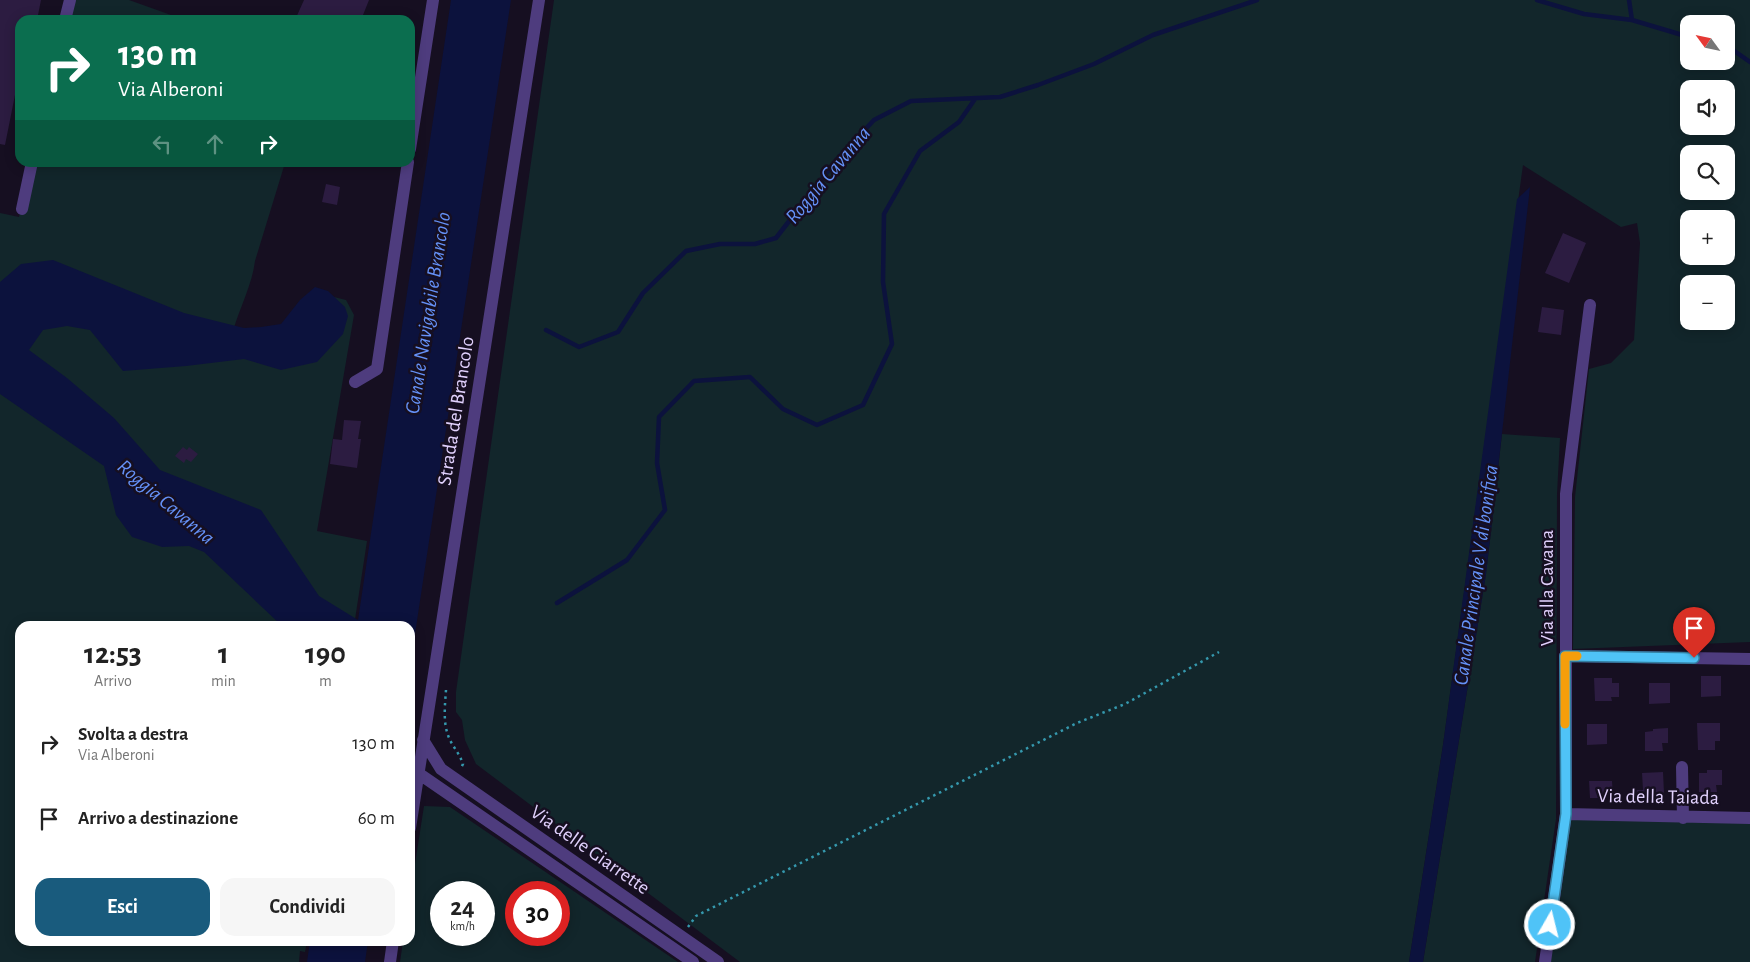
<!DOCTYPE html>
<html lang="it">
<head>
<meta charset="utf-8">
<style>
	body { margin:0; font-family:"Alegreya Sans",sans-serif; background:#f6f6f6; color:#222; height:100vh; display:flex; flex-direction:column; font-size:19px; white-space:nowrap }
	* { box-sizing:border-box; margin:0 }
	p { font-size:16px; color:#767676 }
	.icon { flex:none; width:28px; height:28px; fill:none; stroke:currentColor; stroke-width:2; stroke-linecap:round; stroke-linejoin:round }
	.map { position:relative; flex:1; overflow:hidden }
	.panel { position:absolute; left:15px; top:621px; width:400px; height:325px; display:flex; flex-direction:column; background:#fff; border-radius:15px; box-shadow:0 2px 12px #0003 }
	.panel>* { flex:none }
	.hud { position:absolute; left:15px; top:15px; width:400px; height:152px; border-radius:15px; box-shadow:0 2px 12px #0003; background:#0b6e4f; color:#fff; overflow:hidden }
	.needle { width:32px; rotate:303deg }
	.controls { position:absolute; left:1680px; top:15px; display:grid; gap:10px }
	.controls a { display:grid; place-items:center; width:55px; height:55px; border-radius:10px; background:#fff; box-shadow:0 2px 12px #0003; font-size:25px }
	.speed { position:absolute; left:430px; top:881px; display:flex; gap:10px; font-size:25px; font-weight:700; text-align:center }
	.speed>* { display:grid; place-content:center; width:65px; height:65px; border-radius:50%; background:#fff; box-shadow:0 2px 12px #0003; line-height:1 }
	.speed small { font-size:12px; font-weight:400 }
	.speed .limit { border:8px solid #d22; background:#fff; color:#111 }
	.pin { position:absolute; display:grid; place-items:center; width:42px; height:42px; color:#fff; margin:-51px -21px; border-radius:50% 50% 50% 0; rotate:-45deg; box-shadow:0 0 5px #0007 }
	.pin .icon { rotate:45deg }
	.me { position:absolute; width:55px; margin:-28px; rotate:8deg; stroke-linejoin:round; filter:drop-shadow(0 0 4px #0008) }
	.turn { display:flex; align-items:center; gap:18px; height:105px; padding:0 20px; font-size:22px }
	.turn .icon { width:65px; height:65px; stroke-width:2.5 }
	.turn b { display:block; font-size:35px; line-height:42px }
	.lanes { display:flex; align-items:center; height:48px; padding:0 20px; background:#0003; justify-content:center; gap:25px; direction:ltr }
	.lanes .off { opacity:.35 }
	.eta { display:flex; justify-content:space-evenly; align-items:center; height:85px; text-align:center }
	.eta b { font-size:30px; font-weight:700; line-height:35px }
	.button { display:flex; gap:10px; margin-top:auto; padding:10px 20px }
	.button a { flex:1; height:58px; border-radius:15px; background:#195b7d; color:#fff; font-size:20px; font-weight:700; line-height:58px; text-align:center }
	.button a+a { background:#f6f6f6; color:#222 }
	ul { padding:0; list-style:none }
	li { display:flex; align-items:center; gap:15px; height:75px; padding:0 20px }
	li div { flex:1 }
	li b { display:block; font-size:19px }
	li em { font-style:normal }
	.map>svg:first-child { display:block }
	.green { fill:#12262b; fill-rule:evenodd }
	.water { fill:#0c123d }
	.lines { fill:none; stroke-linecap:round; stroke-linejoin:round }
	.stream { stroke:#0c123d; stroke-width:4.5 }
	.building { fill:#2c1c41 }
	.path { stroke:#3598ad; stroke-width:2.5; stroke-dasharray:2.5 4; stroke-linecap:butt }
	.minor { stroke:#4e3c7e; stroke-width:12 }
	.route-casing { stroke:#337fa1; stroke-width:12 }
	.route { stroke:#4fc3f7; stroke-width:9 }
	.slow { stroke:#f59e0b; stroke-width:9 }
	.labels { text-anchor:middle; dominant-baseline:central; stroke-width:5; stroke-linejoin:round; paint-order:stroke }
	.street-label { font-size:20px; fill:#e1d1fd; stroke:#160f21 }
	.water-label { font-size:21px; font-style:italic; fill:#6591f7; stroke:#160f21 }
</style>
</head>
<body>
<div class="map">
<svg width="1750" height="962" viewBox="0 0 1750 962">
	<rect width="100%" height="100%" fill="#160f21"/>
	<!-- green -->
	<path class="green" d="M70 0H129L185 20H65Z
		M554 0H1750V642L1573 649 1575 497 1589 369 1611 363 1634 340 1640 243 1637 223 1621 227 1523 165 1443 745 1409 962H740L476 764 465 740 462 720 456 712V692ZM1689 24H1726V61H1689ZM1689 89H1726V126H1689ZM1689 154H1726V191H1689ZM1689 219H1726V256H1689ZM1689 284H1726V321H1689Z
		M34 163H285L255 261C252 285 240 307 233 331L266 339 334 297 346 300 354 315 317 531 367 541 354 626H20V941H307L305 952 300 951 299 962H0V213L19 217Z
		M1502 434 1560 438 1557 494 1556 819 1535 962H1423L1486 574Z
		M424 806 450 807 678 962H400L403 941H410V896ZM484 892V935H441V892ZM559 892V935H516V892Z
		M1570 819 1750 822V962H1550Z"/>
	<!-- water -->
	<path class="water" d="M451 0H511L410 667V626H282L204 552 189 546 162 547 132 537 116 515 104 466 0 394V282L21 264 53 260 184 313 244 328 261 327 281 324 300 300 315 287 328 291 345 307 348 316 343 334 317 362 281 370 244 359 186 366 123 371 90 330 67 326 43 330 29 350 67 378 114 418 160 470 261 510 319 596 358 620Z
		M1530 187 1486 574 1423 962H1409L1443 745 1517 199Z
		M310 941H368L365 962H307Z"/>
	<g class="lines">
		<!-- stream -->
		<path class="stream" d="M1537 0 1584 14 1632 20 1689 37
			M1629 0 1632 20
			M1726 48 1733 50 1750 62
			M546 330 579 347 618 332 643 293 686 251 720 244H755L776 238 838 158 874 120 911 101 1000 97 1038 85 1094 64 1153 35 1257 0
			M557 603 627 560 665 510 657 463 659 417 694 381 750 377 783 409 817 425 863 405 892 344 883 282 884 214 920 151 959 122 975 99"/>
	</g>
	<!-- building -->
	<path class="building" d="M0 0H41L37 20H20V70L5 145 0 144Z
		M304 0H369L361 20H295Z
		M326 184 340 187 337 205 322 202Z
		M1563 233 1586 243 1569 283 1545 273Z
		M1542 307 1564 310 1561 335 1538 332Z
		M344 420 361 421 358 439H361L357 468 330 464 333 439 342 440Z
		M183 447 187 450 189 447 198 454 191 462 186 459 184 463 175 456Z
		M1701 676H1721V696L1701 697Z
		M1594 678H1612V683H1619V697H1611L1612 701H1595Z
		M1649 683H1670V703L1649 704Z
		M1697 723H1720V741H1715V750H1698Z
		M1587 724H1607V744L1587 745Z
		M1668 728V743H1662L1663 751H1645V732L1653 731V729Z
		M1707 770H1722V785H1716L1717 792H1699V773H1707Z
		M1663 772 1664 793H1662V803L1634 804 1633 790H1643L1642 773Z
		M1589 781H1612L1613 798H1590Z"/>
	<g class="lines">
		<!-- path -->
		<path class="path" d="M446 690C445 704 443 722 448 735 451 745 459 752 463 764L461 768
			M688 927 696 916 1077 723 1125 704 1219 652"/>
		<!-- minor -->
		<path class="minor" d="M65 20 70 0
			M410 149 433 0
			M22 209 32 162
			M355 382 377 369 408 162
			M1565 656 1750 659
			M423 740 441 769 718 962
			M1682 767 1683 818
			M418 773 693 962
			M1566 814 1750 818
			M410 828 539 0
			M390 962 393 941
			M1545 962 1566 814V494L1590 305"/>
	</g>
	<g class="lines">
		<defs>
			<path id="route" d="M1550 925 1566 814 1565 656 1694 658"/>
		</defs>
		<!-- route casing -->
		<use href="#route" class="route-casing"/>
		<!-- route -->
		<use href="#route" class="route"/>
		<!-- slow -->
		<path class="slow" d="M1565 724V656H1577"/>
	</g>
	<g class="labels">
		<!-- street labels -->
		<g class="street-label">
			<text transform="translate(456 411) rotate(-81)">Strada del Brancolo</text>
			<text transform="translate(1547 588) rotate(-90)">Via alla Cavana</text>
			<text transform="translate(1658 797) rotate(1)">Via della Taiada</text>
			<text transform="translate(590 850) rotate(35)">Via delle Giarrette</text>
		</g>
		<!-- water labels -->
		<g class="water-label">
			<text transform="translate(828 175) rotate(-50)">Roggia Cavanna</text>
			<text transform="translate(428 313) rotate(-81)">Canale Navigabile Brancolo</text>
			<text transform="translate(166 502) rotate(40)">Roggia Cavanna</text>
			<text transform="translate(1476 575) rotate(-82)">Canale Principale V di bonifica</text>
		</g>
	</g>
</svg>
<div class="controls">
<a><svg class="needle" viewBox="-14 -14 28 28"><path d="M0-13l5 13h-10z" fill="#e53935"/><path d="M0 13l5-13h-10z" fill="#767676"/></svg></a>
<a><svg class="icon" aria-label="sound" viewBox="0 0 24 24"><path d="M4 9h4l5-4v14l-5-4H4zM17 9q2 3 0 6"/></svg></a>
<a><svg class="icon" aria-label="search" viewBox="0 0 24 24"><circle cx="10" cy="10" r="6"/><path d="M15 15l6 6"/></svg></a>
<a>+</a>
<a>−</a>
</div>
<div class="speed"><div>24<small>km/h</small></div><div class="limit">30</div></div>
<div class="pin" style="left:1694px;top:658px;background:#d93025"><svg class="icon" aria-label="arrive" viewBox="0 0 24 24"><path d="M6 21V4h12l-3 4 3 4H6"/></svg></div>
<svg class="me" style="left:1550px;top:925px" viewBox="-20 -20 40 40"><circle r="17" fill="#4fc3f7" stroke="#fff" stroke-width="3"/><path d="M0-11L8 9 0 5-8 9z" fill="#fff"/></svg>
<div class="hud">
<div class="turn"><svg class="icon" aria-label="right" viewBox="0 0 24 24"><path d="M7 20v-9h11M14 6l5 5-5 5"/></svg><div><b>130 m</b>Via Alberoni</div></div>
<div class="lanes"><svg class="icon off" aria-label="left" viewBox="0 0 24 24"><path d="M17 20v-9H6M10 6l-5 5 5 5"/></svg><svg class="icon off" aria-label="ahead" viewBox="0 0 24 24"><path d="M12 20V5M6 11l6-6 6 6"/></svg><svg class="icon" aria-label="right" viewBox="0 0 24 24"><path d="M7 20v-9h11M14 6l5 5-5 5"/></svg></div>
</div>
<section class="panel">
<div class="eta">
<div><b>12:53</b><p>Arrivo</p></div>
<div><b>1</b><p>min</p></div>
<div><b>190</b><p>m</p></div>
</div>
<ul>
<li><svg class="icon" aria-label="right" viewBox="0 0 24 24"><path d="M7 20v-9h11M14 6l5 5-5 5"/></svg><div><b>Svolta a destra</b><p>Via Alberoni</p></div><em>130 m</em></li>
<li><svg class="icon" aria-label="arrive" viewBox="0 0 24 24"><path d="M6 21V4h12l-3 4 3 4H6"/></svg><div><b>Arrivo a destinazione</b></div><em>60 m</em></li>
</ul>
<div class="button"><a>Esci</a><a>Condividi</a></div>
</section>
</div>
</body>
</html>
